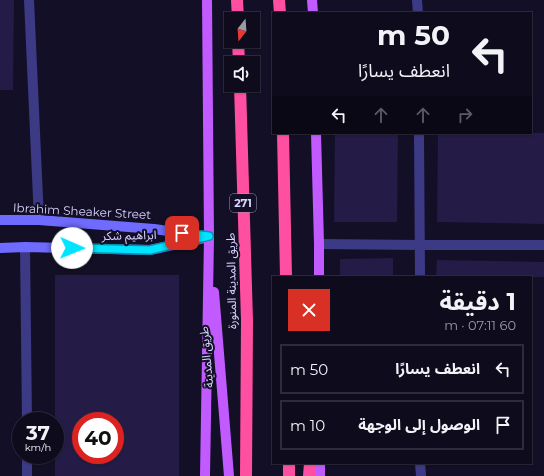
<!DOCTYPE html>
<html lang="ar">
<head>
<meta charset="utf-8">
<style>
	body { margin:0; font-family:Montserrat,"Noto Sans Arabic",sans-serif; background:#1c1929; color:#f1f3f6; direction:rtl; height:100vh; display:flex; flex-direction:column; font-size:15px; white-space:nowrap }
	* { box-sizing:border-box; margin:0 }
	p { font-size:13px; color:#9b9ba3 }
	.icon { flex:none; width:22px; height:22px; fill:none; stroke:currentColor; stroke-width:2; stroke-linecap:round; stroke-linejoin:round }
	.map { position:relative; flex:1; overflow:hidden; direction:ltr }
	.details { position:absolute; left:272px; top:276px; width:260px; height:188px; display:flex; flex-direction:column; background:#0e0b1c; border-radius:0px; box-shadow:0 1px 3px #0004,0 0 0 1px #2e2b3b; direction:rtl }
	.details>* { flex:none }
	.hud { position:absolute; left:272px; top:12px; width:260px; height:122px; border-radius:0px; box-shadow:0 1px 3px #0004,0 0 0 1px #2e2b3b; direction:rtl; background:#0e0b1c; color:#f1f3f6; overflow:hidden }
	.needle { width:26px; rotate:197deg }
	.fabs { position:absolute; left:224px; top:12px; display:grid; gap:8px }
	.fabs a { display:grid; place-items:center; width:36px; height:36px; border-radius:0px; background:#0e0b1c; box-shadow:0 1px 3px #0004,0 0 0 1px #2e2b3b; font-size:20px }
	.speed { position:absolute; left:12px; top:412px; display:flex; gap:8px; font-size:20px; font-weight:700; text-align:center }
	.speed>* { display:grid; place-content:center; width:52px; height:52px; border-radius:50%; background:#0e0b1c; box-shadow:0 1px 3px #0004,0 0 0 1px #2e2b3b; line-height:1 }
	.speed small { font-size:10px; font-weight:400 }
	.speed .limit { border:6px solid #d22; background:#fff; color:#111 }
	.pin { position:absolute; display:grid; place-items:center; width:34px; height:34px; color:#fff; margin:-17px; border-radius:8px; box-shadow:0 2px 6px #0006 }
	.me { position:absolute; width:44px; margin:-22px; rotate:91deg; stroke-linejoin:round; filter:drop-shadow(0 0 3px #0008) }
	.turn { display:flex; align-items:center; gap:14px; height:84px; padding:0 16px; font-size:18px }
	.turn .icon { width:52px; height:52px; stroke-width:2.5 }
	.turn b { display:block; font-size:28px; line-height:34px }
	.lanes { display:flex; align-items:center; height:38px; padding:0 16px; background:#0003; justify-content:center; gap:20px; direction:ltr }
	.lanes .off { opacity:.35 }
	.round { display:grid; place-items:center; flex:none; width:42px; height:42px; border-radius:0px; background:#1c1929 }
	.head { display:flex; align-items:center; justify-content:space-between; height:68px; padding:0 16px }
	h1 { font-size:24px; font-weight:700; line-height:30px }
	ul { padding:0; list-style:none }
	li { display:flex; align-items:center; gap:12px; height:50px; margin:0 8px 6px; padding:0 8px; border:2px solid #2e2b3b; border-radius:0px }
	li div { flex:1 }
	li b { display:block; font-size:15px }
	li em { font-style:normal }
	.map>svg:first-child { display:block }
	.building { fill:#241b47; fill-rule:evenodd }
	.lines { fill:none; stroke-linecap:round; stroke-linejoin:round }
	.street { stroke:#3d3a85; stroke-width:10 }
	.secondary { stroke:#6f6bff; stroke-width:10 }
	.primary { stroke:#c25bff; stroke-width:10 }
	.highway { stroke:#ff4fa3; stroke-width:12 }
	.route-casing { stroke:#0095a6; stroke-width:10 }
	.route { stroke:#00e5ff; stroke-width:7 }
	.labels { text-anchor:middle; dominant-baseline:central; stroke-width:4; stroke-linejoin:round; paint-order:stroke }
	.shield { fill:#130f26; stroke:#9e99be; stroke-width:1 }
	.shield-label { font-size:11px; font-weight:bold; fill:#d9d4ff }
	.street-label { font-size:12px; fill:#d9d4ff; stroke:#130f26 }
</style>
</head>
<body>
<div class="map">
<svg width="544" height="476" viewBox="0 0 544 476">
	<rect width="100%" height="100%" fill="#130f26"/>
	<!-- building -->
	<path class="building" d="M0 0H14L13 90H0Z
		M335 133H398L397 222H334Z
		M438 133H544V224L437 222Z
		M393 258V277H340V259Z
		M437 260 544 262V277H436Z
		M55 275H179V476H55ZM81 421H115V455H81Z"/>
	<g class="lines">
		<!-- street -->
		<path class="street" d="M29 0 39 220
			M417 0 418 13
			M419 133 420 277
			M319 244 420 245H544
			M25 247 27 421
			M27 455V476
			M420 463 421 476"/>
		<!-- secondary -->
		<path class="secondary" d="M0 220H39L154 229 203 236
			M0 248 25 247 150 250 209 237"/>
		<!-- primary -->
		<path class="primary" d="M312 0 313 13
			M316 133 319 244V277
			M214 292 229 476
			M320 463V476
			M205 476 209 237 207 0"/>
		<!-- highway -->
		<path class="highway" d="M237 0 238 19
			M279 0 280 13
			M238 41 239 63
			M240 85 247 321 246 476
			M283 133 286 277
			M289 463V476
			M309 476 310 463"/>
	</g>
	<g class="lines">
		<defs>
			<path id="route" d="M72 248 150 250 209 236 182 233"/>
		</defs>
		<!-- route casing -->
		<use href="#route" class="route-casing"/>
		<!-- route -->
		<use href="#route" class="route"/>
	</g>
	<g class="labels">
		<!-- shield labels -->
		<rect class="shield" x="230" y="194" width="26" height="18" rx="3"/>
		<g class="shield-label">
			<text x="243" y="203">271</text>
		</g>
		<!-- street labels -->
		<g class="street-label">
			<text transform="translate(82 211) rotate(3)">Ibrahim Sheaker Street</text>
			<text transform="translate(129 235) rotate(-1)">ابراهيم شكر</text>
			<text transform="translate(231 281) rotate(-91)">طريق المدينة المنورة</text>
			<text transform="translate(206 357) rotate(-95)">طريق المدينة</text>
		</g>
	</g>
</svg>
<div class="fabs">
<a><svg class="needle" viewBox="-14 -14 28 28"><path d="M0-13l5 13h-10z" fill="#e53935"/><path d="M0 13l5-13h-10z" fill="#9b9ba3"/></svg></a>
<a><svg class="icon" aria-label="sound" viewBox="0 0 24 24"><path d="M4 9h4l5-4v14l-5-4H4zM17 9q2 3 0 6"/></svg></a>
</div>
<div class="speed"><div>37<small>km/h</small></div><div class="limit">40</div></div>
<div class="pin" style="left:182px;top:233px;background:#d93025"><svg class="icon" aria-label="arrive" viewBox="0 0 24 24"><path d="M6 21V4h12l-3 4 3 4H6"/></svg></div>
<svg class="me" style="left:72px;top:248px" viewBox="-20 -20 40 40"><circle r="19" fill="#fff"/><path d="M0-13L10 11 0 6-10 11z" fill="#00e5ff"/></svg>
<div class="hud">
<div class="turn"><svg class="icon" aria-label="left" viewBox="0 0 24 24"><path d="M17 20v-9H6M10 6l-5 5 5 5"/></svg><div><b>50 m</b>انعطف يسارًا</div></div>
<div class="lanes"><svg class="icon" aria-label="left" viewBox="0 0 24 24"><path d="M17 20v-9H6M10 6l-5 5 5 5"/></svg><svg class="icon off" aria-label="ahead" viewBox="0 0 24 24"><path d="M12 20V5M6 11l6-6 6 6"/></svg><svg class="icon off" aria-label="ahead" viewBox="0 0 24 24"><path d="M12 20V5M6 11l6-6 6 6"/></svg><svg class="icon off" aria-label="right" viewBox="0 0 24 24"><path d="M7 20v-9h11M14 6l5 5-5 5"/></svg></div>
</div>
<section class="details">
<div class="head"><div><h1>1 دقيقة</h1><p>60 m · 07:11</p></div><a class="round" style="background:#d93025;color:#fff"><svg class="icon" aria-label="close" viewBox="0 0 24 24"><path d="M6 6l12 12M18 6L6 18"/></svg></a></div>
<ul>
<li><svg class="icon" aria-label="left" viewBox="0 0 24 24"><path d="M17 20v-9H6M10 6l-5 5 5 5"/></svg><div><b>انعطف يسارًا</b></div><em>50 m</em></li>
<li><svg class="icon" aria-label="arrive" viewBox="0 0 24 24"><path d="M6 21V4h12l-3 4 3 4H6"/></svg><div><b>الوصول إلى الوجهة</b></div><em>10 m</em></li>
</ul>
</section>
</div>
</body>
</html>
